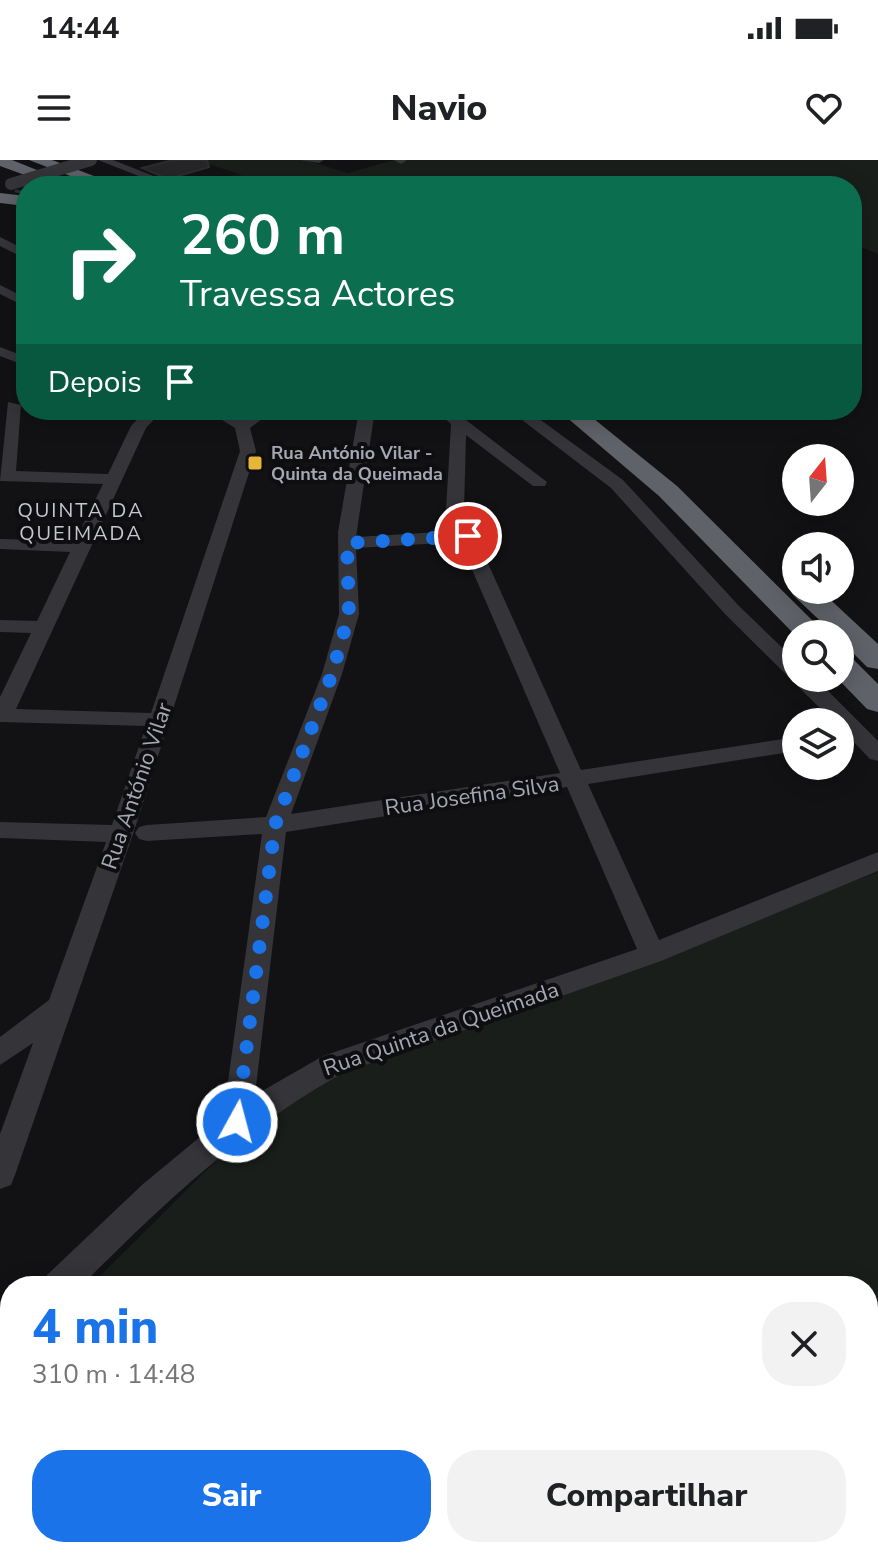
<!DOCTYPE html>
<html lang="pt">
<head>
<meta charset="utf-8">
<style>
	body { margin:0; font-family:"Nunito Sans",sans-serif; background:#f2f2f2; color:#202124; height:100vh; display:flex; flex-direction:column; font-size:30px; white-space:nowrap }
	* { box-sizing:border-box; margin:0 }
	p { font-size:26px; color:#757577 }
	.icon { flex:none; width:44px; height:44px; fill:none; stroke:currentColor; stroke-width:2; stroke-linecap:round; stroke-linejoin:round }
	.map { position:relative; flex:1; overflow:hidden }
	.drawer { position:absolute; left:0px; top:1116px; width:878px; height:282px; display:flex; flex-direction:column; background:#fff; border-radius:32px 32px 0 0; box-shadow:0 4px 20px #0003 }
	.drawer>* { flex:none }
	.top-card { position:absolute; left:16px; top:16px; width:846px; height:244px; border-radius:32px; box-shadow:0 4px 20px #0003; background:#0b6e4f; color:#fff; overflow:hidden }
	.needle { width:52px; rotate:17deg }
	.controls { position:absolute; left:782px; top:284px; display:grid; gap:16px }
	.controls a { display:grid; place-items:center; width:72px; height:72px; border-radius:50%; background:#fff; box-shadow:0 4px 20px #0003; font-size:40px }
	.pin { position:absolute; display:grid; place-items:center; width:68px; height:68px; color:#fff; margin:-34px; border:4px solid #fff; border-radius:50%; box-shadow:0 2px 8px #0007 }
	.me { position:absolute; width:88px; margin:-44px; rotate:7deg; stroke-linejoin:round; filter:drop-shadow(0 0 6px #0008) }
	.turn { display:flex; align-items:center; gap:28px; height:168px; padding:0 32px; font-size:36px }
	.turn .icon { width:104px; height:104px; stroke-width:2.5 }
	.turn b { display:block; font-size:56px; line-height:68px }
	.then { display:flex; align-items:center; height:76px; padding:0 32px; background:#0003; gap:16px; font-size:30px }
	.round { display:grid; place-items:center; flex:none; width:84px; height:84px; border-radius:32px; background:#f2f2f2 }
	.overview { display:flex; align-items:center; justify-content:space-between; height:136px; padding:0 32px }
	h1 { font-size:48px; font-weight:800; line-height:60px; color:#1a73e8 }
	.primary-button { display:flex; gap:16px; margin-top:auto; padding:16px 32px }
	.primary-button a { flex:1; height:92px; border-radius:32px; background:#1a73e8; color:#fff; font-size:32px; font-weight:800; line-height:92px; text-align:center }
	.primary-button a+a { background:#f2f2f2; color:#202124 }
	.status { display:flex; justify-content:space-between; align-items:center; height:56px; padding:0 40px; background:#fff; direction:ltr }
	.status svg { height:22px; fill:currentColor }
	header { display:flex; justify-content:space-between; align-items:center; height:104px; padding:0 32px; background:#fff; font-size:36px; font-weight:800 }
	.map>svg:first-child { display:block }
	.green { fill:#191e1a }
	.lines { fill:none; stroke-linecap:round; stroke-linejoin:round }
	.stream { stroke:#2a3037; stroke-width:3 }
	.building { fill:#262528; stroke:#2d2c30; stroke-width:2 }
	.minor { fill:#343439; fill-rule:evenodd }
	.highway { fill:#606269; fill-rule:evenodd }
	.minor-bridge { stroke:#343439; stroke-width:12 }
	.route { stroke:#1a73e8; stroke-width:14; stroke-dasharray:0 25.2 }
	.poi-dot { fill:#e7b537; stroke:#0e0d0f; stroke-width:3 }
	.labels { text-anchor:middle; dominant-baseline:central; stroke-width:8; stroke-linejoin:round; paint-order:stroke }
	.far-poi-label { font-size:18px; font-weight:bold; fill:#a5a8b4; stroke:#0e0d0f; text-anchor:start }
	.far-neighbourhood-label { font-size:20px; letter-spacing:2px; fill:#c5c8d0; stroke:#0e0d0f }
	.street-label { font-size:22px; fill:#a5a8b4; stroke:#0e0d0f }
</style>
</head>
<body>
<div class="status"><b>14:44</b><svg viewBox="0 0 49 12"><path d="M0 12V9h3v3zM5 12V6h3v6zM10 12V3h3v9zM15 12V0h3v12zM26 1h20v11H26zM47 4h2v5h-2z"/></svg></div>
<header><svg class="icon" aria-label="menu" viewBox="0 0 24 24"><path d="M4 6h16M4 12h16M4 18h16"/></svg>Navio<svg class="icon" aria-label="heart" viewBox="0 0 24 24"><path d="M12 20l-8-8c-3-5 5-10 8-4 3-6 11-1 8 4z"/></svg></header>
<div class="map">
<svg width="878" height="1397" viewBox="0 0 878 1397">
	<rect width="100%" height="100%" fill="#121214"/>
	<!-- green -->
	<path class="green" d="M196 0H305L348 13 394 0H878V94L852 83V26H193L176 20 242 15Z
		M878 712V1397H0V1216L10 1206V1388H868V1126H90L249 968 339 915Z"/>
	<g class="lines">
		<!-- stream -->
		<path class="stream" d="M16 31 26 33"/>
	</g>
	<!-- building -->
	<path class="building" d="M173 0H207L209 7 168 19 142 8Z"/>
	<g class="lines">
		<!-- minor -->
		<path class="minor" d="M98 0H113L179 26H164Z
			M300 0H324L319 3Z
			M394 0H406V1L401 4Z
			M0 77 26 90V99L0 86Z
			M0 125 26 138V147L0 134Z
			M0 187 26 197V206L0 196Z
			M8 242 21 245 16 311 108 314 131 266 146 250H163L146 268 16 549 151 553 240 291 235 268 206 250H225L242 259 256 250H274L250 268 256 291 133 674 15 1015 11 1025 0 1029V974L33 883 0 905V877L49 840 106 682 0 678V662L112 665 146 566 0 562V537L31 473 0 472V460L37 461 70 392 0 389V379L75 381 103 324 0 321Z
			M359 250H375L356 377 456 371 446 350 451 264 435 250H453L547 322 545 326H533L466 275 464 350 581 610 796 577V591L588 624 659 780 878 692V711L661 801 343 913C242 969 162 1045 81 1126H42L47 1115 143 1024 223 958 262 674 147 681 139 679 135 673 139 667 147 665 266 657 322 514 339 454 338 372ZM460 382 560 613 291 654 342 514 359 454 356 388ZM567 627 637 789 323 896 255 935 286 672Z
			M509 250H527L623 320 739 446 796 501V518H815L878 581V601L870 599 840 568V562H834L725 454 611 328Z
			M10 1155V1194L0 1198V1160Z"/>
		<!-- highway -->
		<path class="highway" d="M0 0H12L67 22 55 26 0 6Z
			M29 0H52L120 26H96Z
			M0 33 26 36V46L0 43Z
			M558 250H583L677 326 826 474 796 476 659 336Z
			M794 424 796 430H820L878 484V509L867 507 840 480V474H834L794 436 790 430Z
			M840 495 851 497 878 524V552L867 549 837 518H840Z"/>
		<!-- minor-bridge -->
		<path class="minor-bridge" d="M11 24 91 0"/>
	</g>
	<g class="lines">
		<!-- route -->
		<path class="route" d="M237 962 275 665 332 514 349 454 347 383 468 376"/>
	</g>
	<!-- markers -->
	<rect class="poi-dot" x="247" y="295" width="16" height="16" rx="4"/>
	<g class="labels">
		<!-- far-poi labels -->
		<g class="far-poi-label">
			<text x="271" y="293">Rua António Vilar -<tspan x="271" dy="21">Quinta da Queimada</tspan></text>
		</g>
		<!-- far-neighbourhood labels -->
		<g class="far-neighbourhood-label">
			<text x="81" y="350">QUINTA DA<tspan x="81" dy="23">QUEIMADA</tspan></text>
		</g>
		<!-- street labels -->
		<g class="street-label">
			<text transform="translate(137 626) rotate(-71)">Rua António Vilar</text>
			<text transform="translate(472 636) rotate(-8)">Rua Josefina Silva</text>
			<text transform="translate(441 869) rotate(-19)">Rua Quinta da Queimada</text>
		</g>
	</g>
</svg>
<div class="controls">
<a><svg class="needle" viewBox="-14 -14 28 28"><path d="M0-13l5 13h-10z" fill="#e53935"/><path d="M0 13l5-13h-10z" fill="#757577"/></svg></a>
<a><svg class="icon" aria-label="sound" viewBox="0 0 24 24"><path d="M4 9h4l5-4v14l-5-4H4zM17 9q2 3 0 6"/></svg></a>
<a><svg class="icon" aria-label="search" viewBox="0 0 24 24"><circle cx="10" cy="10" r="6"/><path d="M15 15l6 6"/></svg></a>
<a><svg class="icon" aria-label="layers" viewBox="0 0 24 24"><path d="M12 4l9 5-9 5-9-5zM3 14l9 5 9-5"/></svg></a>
</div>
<div class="pin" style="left:468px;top:376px;background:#d93025"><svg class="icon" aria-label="arrive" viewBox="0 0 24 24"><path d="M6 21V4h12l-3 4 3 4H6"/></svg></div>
<svg class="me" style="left:237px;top:962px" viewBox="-20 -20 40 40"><circle r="17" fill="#1a73e8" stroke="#fff" stroke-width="3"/><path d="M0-11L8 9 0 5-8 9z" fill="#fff"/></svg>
<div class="top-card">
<div class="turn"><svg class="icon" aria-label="right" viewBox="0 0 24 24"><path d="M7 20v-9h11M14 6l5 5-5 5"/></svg><div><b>260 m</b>Travessa Actores</div></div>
<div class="then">Depois<svg class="icon" aria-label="arrive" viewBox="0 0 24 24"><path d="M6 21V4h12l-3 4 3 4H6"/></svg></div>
</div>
<section class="drawer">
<div class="overview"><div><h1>4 min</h1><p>310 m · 14:48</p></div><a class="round"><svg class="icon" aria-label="close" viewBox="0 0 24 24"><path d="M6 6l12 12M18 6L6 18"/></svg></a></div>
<div class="primary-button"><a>Sair</a><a>Compartilhar</a></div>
</section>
</div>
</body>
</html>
